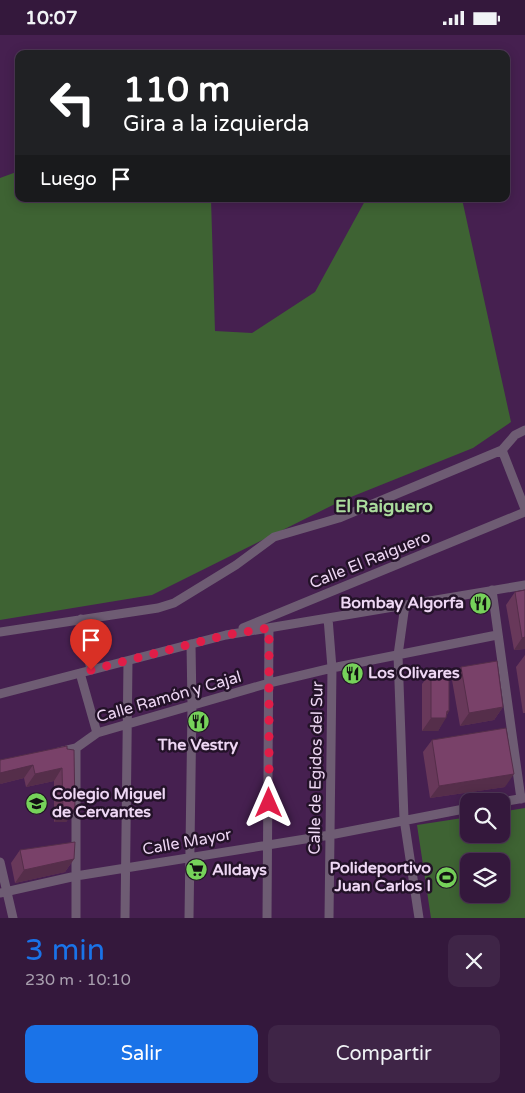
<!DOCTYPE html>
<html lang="es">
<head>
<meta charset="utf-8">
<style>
	body { margin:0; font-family:"Varela Round",sans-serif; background:#3f2547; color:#f1f3f6; height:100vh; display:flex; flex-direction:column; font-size:19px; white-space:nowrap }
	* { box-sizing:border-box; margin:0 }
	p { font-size:16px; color:#a9a0af }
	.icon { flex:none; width:28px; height:28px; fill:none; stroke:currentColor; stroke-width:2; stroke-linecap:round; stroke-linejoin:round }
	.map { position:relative; height:883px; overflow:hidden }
	.panel { display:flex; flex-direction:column; background:#34183c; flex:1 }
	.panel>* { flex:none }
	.hud { position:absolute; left:15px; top:15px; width:495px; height:152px; border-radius:10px; box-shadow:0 2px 12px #0003,0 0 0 1px #4e3756; background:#202124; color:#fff; overflow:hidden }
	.fabs { position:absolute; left:460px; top:758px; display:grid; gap:10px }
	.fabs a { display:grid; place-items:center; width:50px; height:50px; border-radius:10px; background:#34183c; box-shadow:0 2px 12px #0003,0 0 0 1px #4e3756; font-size:25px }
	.pin { position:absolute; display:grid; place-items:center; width:42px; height:42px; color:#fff; margin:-51px -21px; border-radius:50% 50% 50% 0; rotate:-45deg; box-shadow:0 0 5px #0007 }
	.pin .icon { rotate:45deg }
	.me { position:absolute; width:55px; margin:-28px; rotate:0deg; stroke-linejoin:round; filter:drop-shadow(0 0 4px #0008) }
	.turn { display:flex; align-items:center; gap:18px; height:105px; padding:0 25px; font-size:22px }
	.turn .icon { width:65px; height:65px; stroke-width:2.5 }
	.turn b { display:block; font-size:35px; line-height:42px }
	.then { display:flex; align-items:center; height:48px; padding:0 25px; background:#0003; gap:10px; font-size:19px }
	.round { display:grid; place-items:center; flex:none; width:52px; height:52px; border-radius:10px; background:#3f2547 }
	.overview { display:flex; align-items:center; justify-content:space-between; height:85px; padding:0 25px }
	h1 { font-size:30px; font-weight:600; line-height:38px; color:#1a73e8 }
	.primary-button { display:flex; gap:10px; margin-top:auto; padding:10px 25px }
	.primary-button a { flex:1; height:58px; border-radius:10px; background:#1a73e8; color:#fff; font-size:20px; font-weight:600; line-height:58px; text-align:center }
	.primary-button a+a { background:#3f2547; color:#f1f3f6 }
	.status { display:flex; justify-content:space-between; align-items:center; height:35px; padding:0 25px; background:#34183c; direction:ltr }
	.status svg { height:14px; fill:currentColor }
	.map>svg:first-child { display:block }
	.green { fill:#3e6333; fill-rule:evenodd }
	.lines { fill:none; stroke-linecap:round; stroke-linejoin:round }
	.minor { stroke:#6e5c73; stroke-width:9 }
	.wall { fill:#68385a }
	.shaded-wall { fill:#552e4a }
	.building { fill:#794169; stroke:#552e4a }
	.route { stroke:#e11d48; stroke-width:9; stroke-dasharray:0 16.2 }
	.labels { text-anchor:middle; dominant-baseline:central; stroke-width:5; stroke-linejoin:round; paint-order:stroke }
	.street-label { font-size:16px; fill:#eed7f4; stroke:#231228 }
	.poi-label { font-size:16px; font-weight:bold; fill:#eed7f4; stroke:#231228; text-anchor:start }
	.neighbourhood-label { font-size:18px; font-weight:bold; fill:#abdc9d; stroke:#231228 }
</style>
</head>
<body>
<div class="status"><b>10:07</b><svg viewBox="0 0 49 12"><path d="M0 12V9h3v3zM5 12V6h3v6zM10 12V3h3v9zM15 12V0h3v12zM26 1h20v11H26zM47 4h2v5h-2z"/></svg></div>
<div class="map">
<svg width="525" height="883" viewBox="0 0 525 883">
	<rect width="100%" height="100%" fill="#462050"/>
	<!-- green -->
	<path class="green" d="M19 136V164H211L215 296 252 298 315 257 366 164H462L511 387 473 413 341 466 152 560 0 585V143Z
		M525 773V883H431L417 790 469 782V799H501V777ZM469 826H501V859H469Z"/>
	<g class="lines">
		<!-- minor -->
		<path class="minor" d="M502 415 525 474
			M492 555 521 764
			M405 570 398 620 404 784 419 883
			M328 583 332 633 329 883
			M81 584 91 635
			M243 593 525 477
			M0 597 158 573 174 568 236 530 274 502 339 483 502 415 515 400 525 395
			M80 638 97 698
			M0 659 226 600 525 550
			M59 717 76 713 97 698 269 648 332 633 497 600
			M501 767 525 763
			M0 827 13 883
			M0 858 76 841 330 800 469 773
			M76 883V713
			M125 883 128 626
			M189 883 192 671 191 609
			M267 883 269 593"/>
	</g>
	<!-- wall -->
	<path class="wall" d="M515 557 525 614 514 615 506 570Z
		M525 620V678H523L516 632Z
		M461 632 503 672 494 685 460 691 452 645Z
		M431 637 449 676 438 696H422V649Z
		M432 705 505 752 430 763 423 717Z
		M67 711 75 775 66 787H54V746L26 752 24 743 0 749Z
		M20 815 74 824 65 837 15 848 11 828Z"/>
	<!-- shaded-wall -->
	<path class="shaded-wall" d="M525 602V614L514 615 522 603Z
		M503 672 494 685 460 691 469 678Z
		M447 676H449L444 683H446L438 696H422L431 683Z
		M33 730 24 743 0 749V738Z
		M62 733 54 746 26 752 35 739Z
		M514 739 505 752 430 763 439 751Z
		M63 775H75L66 787H54Z
		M74 824 65 837 15 848 24 835Z"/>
	<!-- building -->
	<path class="building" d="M525 555V602L522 603 515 557Z
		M497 626 503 672 469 678 461 632Z
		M449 636V676H447L446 683H431V637Z
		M506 693 514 739 439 751 432 705Z
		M67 711V714L74 715 75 775H63L62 733 35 739 33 730 0 738V725Z
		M75 807 74 824 24 835 20 815Z"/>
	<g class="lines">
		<!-- route -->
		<path class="route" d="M91 635 226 600 269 593V768"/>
	</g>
	<!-- icons -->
	<defs>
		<symbol id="restaurant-disc" viewBox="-11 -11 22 22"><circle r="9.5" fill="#76d25a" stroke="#231228"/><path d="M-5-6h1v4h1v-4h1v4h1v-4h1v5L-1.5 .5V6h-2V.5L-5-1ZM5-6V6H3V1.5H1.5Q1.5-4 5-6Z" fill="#111"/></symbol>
		<symbol id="school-disc" viewBox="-11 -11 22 22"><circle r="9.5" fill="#76d25a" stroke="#231228"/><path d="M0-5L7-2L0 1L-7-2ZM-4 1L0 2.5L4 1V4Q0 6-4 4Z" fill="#111"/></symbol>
		<symbol id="supermarket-disc" viewBox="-11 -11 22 22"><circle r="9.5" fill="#76d25a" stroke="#231228"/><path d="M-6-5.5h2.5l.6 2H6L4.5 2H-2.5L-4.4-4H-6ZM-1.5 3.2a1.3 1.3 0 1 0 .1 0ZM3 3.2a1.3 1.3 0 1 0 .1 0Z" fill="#111"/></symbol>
		<symbol id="stadium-disc" viewBox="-11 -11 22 22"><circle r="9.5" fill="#76d25a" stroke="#231228"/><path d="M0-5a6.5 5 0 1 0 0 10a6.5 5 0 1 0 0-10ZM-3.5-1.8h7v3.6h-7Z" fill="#111"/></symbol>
	</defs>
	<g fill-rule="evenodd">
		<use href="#restaurant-disc" x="468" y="556" width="25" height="25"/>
		<use href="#restaurant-disc" x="340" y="626" width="25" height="25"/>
		<use href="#restaurant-disc" x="186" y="674" width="25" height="25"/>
		<use href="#school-disc" x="24" y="756" width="25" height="25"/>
		<use href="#supermarket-disc" x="184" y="822" width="25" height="25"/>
		<use href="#stadium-disc" x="434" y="830" width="25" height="25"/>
	</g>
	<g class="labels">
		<!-- street labels -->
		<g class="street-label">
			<text transform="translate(370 525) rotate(-22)">Calle El Raiguero</text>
			<text transform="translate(169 662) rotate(-16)">Calle Ramón y Cajal</text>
			<text transform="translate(316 733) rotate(-89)">Calle de Egidos del Sur</text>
			<text transform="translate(187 807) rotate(-10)">Calle Mayor</text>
		</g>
		<!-- poi labels -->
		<g class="poi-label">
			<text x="464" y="568" text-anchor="end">Bombay Algorfa</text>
			<text x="368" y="638">Los Olivares</text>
			<text x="198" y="710" text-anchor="middle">The Vestry</text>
			<text x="52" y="759">Colegio Miguel<tspan x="52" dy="18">de Cervantes</tspan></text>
			<text x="431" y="833" text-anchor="end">Polideportivo<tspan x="431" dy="18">Juan Carlos I</tspan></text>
			<text x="212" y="835">Alldays</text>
		</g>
		<!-- neighbourhood labels -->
		<g class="neighbourhood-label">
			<text x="384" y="471">El Raiguero</text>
		</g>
	</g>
</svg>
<div class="fabs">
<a><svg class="icon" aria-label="search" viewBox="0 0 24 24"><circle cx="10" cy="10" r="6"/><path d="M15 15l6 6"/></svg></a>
<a><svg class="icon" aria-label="layers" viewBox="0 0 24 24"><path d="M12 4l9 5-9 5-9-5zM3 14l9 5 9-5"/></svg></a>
</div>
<div class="pin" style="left:91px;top:635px;background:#d93025"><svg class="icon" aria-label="arrive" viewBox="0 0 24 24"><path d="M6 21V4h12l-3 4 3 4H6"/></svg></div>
<svg class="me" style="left:269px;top:768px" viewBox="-20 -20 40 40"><path d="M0-17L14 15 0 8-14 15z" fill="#e11d48" stroke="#fff" stroke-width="4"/></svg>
<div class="hud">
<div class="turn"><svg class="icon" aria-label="left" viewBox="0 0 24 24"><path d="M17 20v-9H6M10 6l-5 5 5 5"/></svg><div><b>110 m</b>Gira a la izquierda</div></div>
<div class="then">Luego<svg class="icon" aria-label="arrive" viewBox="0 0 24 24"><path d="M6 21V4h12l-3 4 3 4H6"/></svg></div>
</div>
</div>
<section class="panel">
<div class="overview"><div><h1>3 min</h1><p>230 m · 10:10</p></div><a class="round"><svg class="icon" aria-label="close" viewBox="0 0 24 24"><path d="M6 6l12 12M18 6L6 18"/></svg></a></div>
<div class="primary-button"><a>Salir</a><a>Compartir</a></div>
</section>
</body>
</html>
